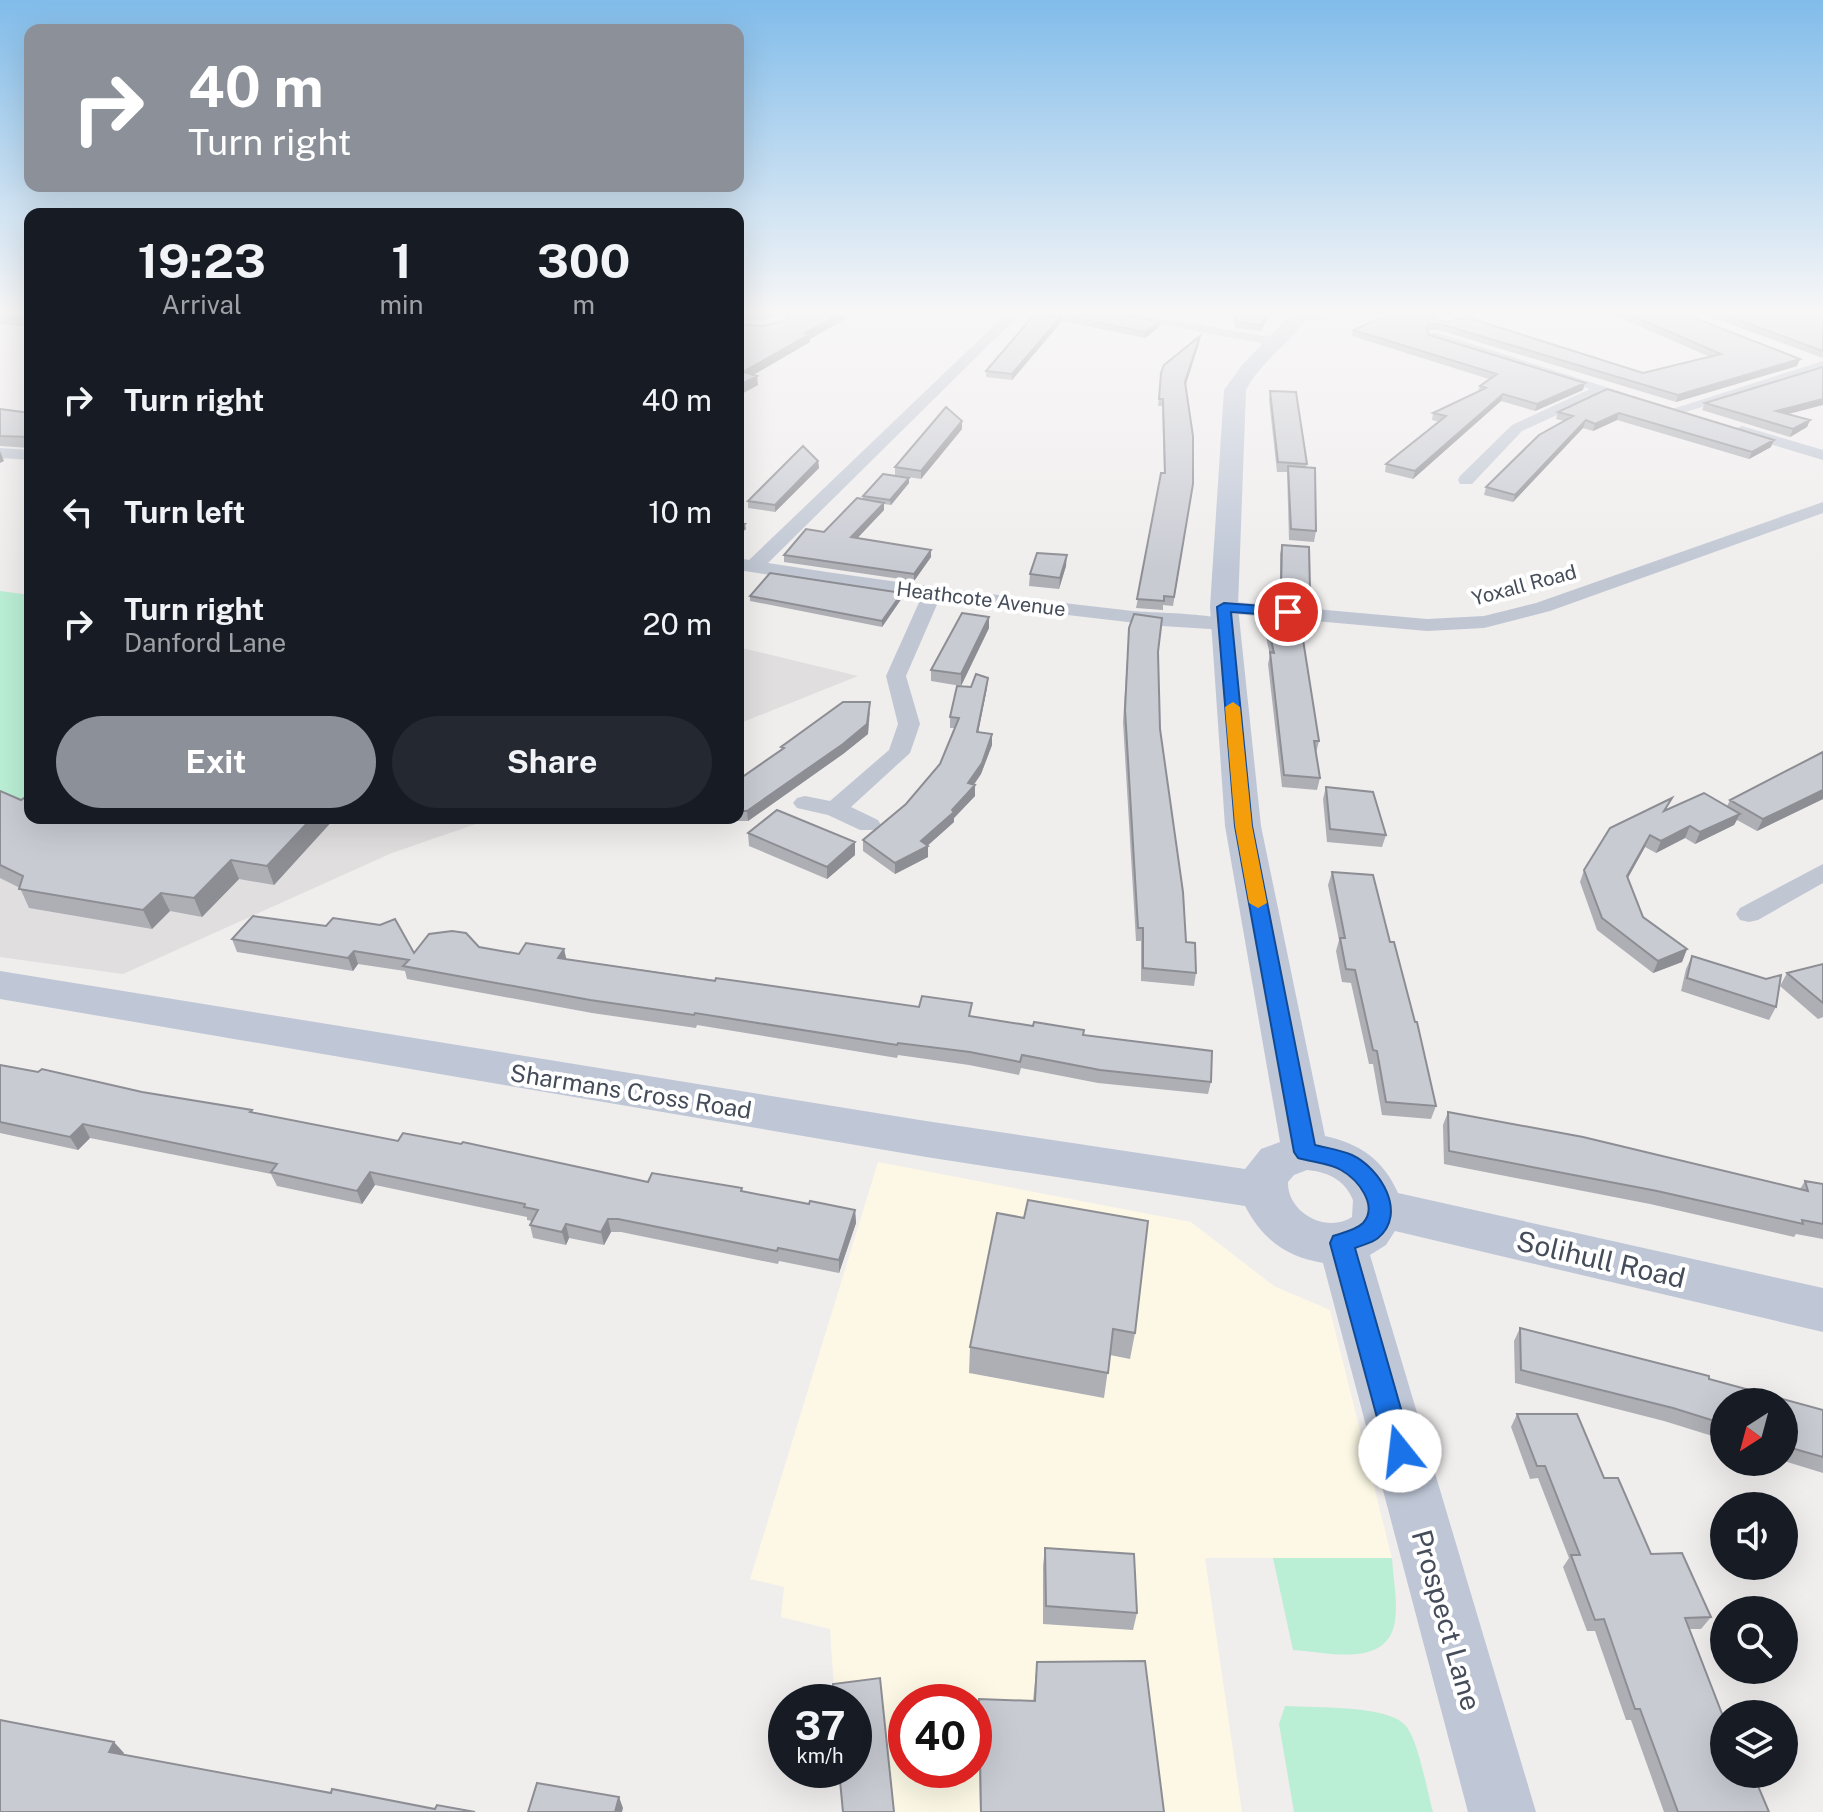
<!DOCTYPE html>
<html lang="en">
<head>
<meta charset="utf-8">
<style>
	body { margin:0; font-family:"Public Sans",sans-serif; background:#242831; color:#f1f3f6; height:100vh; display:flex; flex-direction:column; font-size:30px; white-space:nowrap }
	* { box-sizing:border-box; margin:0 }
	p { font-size:26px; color:#9ea1a6 }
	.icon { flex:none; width:44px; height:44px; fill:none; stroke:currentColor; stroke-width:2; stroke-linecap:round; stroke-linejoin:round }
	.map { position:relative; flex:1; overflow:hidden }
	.panel { position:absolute; left:24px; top:208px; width:720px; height:616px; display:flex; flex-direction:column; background:#171b24; border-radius:16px; box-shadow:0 8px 32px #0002 }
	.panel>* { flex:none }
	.banner { position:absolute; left:24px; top:24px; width:720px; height:168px; border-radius:16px; box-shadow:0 8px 32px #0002; background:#8c9099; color:#fff; overflow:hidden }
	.needle { width:52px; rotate:216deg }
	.buttons { position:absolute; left:1710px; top:1388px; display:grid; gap:16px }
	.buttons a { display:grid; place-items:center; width:88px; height:88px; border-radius:50%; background:#171b24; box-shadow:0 8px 32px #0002; font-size:40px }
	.speed { position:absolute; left:768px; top:1684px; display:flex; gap:16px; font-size:40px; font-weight:700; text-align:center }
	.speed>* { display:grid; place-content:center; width:104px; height:104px; border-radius:50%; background:#171b24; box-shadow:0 8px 32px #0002; line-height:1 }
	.speed small { font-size:20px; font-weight:400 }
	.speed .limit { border:12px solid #d22; background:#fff; color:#111 }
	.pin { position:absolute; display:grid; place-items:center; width:68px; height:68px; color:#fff; margin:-34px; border:4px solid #fff; border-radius:50%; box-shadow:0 2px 8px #0007 }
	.me { position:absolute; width:88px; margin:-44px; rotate:344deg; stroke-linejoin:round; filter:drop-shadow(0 0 6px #0008) }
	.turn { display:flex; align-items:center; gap:28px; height:168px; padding:0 32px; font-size:36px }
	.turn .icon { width:104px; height:104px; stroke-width:2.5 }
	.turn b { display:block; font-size:56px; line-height:68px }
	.eta { display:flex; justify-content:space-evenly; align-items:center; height:136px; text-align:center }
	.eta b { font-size:48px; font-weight:700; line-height:56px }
	.action { display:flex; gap:16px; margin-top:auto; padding:16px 32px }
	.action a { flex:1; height:92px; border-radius:48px; background:#8c9099; color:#fff; font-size:32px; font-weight:700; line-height:92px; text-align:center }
	.action a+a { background:#242831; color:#f1f3f6 }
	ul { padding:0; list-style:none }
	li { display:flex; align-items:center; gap:24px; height:112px; padding:0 32px }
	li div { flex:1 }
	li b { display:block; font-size:30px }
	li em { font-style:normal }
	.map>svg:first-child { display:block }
	.commercial { fill:#fcf8e5; fill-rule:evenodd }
	.education { fill:#e1dedf }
	.green { fill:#baeed5 }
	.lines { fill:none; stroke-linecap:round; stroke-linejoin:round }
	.street { fill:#c0c7d3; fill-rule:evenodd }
	.secondary { fill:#bfc7d6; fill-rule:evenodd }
	.wall { fill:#adafb5 }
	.shaded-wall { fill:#8d8e94 }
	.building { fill:#c9cbd3; stroke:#8d8e94; stroke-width:2 }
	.route { fill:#1a73e8; stroke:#114b97; stroke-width:2 }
	.slow { fill:#f59e0b }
	.labels { text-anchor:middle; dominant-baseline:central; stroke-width:8; stroke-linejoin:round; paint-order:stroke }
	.far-street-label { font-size:20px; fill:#454d5a; stroke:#fff }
	.street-label { font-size:24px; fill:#454d5a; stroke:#fff }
	.near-street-label { font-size:28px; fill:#454d5a; stroke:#fff }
</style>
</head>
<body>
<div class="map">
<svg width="1823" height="1812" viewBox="0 0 1823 1812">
	<rect width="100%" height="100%" fill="#f0eded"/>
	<!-- commercial -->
	<path class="commercial" d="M878 1162 1191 1222 1274 1286 1330 1310 1392 1558H1205L1242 1812H843L854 1770V1702H835L830 1629 781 1617 784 1587 750 1579ZM906 1702H974V1770H906Z"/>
	<!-- education -->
	<path class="education" d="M738 647 858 676 738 724Z
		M30 818H493L392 853 123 974 0 957V824Z"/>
	<!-- green -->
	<path class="green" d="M0 591 30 595V809L0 805Z
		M1273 1558H1392C1393 1578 1398 1601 1395 1621 1388 1669 1326 1652 1293 1650Z
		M1285 1706C1314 1708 1382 1705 1403 1723 1418 1735 1427 1792 1433 1812H1294L1279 1724Z"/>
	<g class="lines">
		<!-- street -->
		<path class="street" d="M1005 315H1019L768 563C889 582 1011 597 1133 611 1152 613 1225 613 1235 624L1225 630 1162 626 939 600 906 676 920 724 910 753 851 807 878 820 881 825 878 830H860L828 815 797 808 793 803 797 798 805 796 830 801 889 750 898 724 886 676 921 598 738 570V558L749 560Z
			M1109 315H1140L1276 338 1283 342 1276 346Z
			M1294 315H1336L1330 319 1299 321 1294 320Z
			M1428 333H1438L1646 400 1639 404 1604 394 1522 431 1472 484H1460L1458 480 1460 476 1512 425 1590 389 1428 339Z
			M1823 361V370L1679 414 1674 416 1666 411Z
			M1742 426 1823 450V460L1737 434V428Z
			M0 448 30 450V460L0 458Z
			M1823 502V513L1550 611 1484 628 1427 631 1224 613 1214 607 1224 601 1427 619 1484 616 1536 603Z
			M1823 864V883L1758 920 1749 922 1740 920 1736 914 1740 908Z"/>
		<!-- secondary -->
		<path class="secondary" d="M1290 315H1309C1291 343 1261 361 1246 390L1238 607 1261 826 1325 1136C1360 1144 1383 1159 1398 1193L1823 1288V1332L1395 1231 1386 1245 1370 1255 1536 1812H1468L1323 1263C1286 1257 1262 1239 1245 1206L926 1157 0 999V971L926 1121 1245 1169 1261 1149 1280 1142 1225 826 1210 607 1224 390 1242 365ZM1307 1170C1328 1172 1345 1180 1353 1200L1352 1217C1326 1234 1287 1212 1288 1182L1294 1175Z"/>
	</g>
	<!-- wall -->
	<path class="wall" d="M0 315H30V327L0 324Z
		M738 315H780L763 320H738Z
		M1053 315 1160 322 1159 327 1145 338 1062 321 1012 380 986 377V371L1044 317Z
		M1234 315H1269L1261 331 1235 328Z
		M1614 315H1687L1797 366 1676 402 1439 330H1428L1429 335 1583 390 1535 411 1501 401 1413 479 1385 472 1386 464 1439 422 1432 420 1433 413 1478 392 1480 386 1489 379 1352 336 1353 330 1437 320 1643 373 1710 357Z
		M1705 315H1823V358Z
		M1199 343 1186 385 1192 492 1173 606 1163 605V610L1136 608 1164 473 1162 406H1158L1161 373Z
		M1607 389 1771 447 1749 459 1617 420 1593 431 1583 428 1513 502 1484 495 1486 487 1564 421 1556 419 1558 412Z
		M1270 391 1307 464 1306 467 1316 531 1314 542 1289 540 1287 472H1277L1269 400Z
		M1705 403 1788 414 1810 420 1807 427 1790 437 1702 410Z
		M0 409 30 413V448L0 446Z
		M962 421V429L921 479 895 475V467Z
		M818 461 819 468 775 512 748 508V501Z
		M909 483 891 505 884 504V510L857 538 931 557 914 581 784 562V555L824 532 863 499V496Z
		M1282 545 1310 591 1308 600 1280 598V554Z
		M1066 566 1059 589 1029 586 1030 574Z
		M750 596 902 598 882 627 750 601Z
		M989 617V628L961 686 931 681V670Z
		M1268 626 1319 741 1316 753 1320 778 1317 790 1282 787 1268 664 1270 655 1266 637Z
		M1129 628 1158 652 1160 729 1186 942 1196 973 1194 986 1141 981V941H1136L1123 722Z
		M987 688 978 733 992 734V745L981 774 974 785H975V796L954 818V822L927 846 928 857 895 874 863 851V840L906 804 940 764 955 728H950V717Z
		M870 712 868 734 843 754 748 821H729L728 818H738V780L781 750V747Z
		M1823 752V799L1757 831 1737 820 1734 825 1695 844 1685 838 1656 853 1645 847 1628 878 1643 917 1687 949 1682 962 1653 973 1597 930 1580 882 1584 870 1666 810 1727 806 1730 800Z
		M1326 787 1386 835 1382 847 1327 842 1323 799Z
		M0 791 21 800 30 818 224 823 229 818H335L274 885 239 879 202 917 170 911 152 929 29 908 20 888 0 878Z
		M748 833 855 855 827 879 749 846Z
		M1332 872 1390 942 1436 1106 1431 1119 1382 1115 1373 1064H1369L1351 983 1342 982 1336 951 1339 940 1328 885Z
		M232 939 414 953 479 947 519 954 564 949 566 959 972 1016 1084 1035 1211 1082 1208 1094 1098 1083 1021 1068 1019 1075 969 1065 898 1055 897 1058 697 1025 696 1028 592 1013 407 979 405 971 358 964 353 971 237 952Z
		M1692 956 1776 1007 1769 1020 1681 991 1686 969Z
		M1823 964V1017L1818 1019 1780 986 1787 973Z
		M0 1065 142 1092 252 1110 253 1113 398 1141 648 1182 742 1188V1191L809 1204 855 1210 856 1223 839 1273 779 1261 778 1264 621 1232H611L604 1245 569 1238 566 1245 533 1238 530 1225 532 1221 527 1220V1217L375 1185 362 1204 277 1186 271 1174 90 1138 78 1150 0 1133Z
		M1448 1112 1800 1189 1805 1181 1823 1184V1239L1796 1234 1794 1237 1650 1204 1444 1164 1443 1125Z
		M997 1213 1135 1333 1130 1359 1110 1355 1104 1398 969 1373 970 1347Z
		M1520 1328 1823 1410V1473L1784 1461V1402H1724V1444L1722 1439 1664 1421 1515 1383 1514 1341Z
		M1517 1414 1604 1478 1651 1554 1711 1617 1701 1629H1689L1724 1719 1769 1812H1664L1631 1720H1626L1595 1631H1587L1563 1567 1569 1558 1538 1478 1530 1479 1511 1427Z
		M1045 1548 1137 1613 1133 1630 1043 1624V1566Z
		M1037 1662 1164 1812H980L978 1715 979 1699 1033 1701Z"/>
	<!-- shaded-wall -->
	<path class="shaded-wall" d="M762 315H780L763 320Z
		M838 315H853L810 339V342L743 381V372L805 333Z
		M1062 315V321L1012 380V374Z
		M1267 315H1269L1261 331V325Z
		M1160 322 1159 327 1145 338V332Z
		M1200 336 1199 343 1184 389 1185 382Z
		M1800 359 1797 366 1676 402 1678 395Z
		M757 376 758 385 738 396V386Z
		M1585 383 1583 390 1535 411 1537 404Z
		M1503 394 1501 401 1413 479 1415 471Z
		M1823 399V405L1773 418 1776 411Z
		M1619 413 1617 420 1593 431 1595 424Z
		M1586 420 1583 428 1513 502 1515 495Z
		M1810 420 1807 427 1790 437 1793 429Z
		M962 421V429L921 479V471Z
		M1774 440 1771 447 1749 459 1752 452Z
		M0 451 4 461 0 463Z
		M818 461 819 468 775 512V505Z
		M909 478V483L891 505 890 500Z
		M884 503V510L851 545V537Z
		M745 524 746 529 738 536V531Z
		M931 550V557L914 581V574Z
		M1067 555 1066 566 1059 589 1060 578Z
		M902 593V598L882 627V621Z
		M989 617V628L961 686V674Z
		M988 678 987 688 976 743 977 732Z
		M870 702 868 734 843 754 748 821 747 811Z
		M992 734V745L981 774 969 791 975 785V796L954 818V822L926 847 928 846V857L895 874V863L921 841 952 810 968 783Z
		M1823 790V799L1757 831 1763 819Z
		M1740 814 1734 825 1695 844 1700 832Z
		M312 818H335L274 885 267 866Z
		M1690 826 1685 838 1656 853 1661 841Z
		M1650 835 1645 847 1622 888 1627 876Z
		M855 842V855L827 879V867Z
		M231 860 239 879 202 917 194 898Z
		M161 893 170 911 152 929 143 910Z
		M564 949 567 962 558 958Z
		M1687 949 1682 962 1653 973 1658 961Z
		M354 951 358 964 353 971 348 958Z
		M83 1124 90 1138 78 1150 70 1137Z
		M370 1172 375 1185 362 1204 357 1191Z
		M855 1210 856 1223 839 1273V1260Z
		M608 1219 611 1232 604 1245 601 1232Z
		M566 1224 569 1238 566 1245 562 1232Z
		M114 1742 124 1753 119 1762 109 1752Z
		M619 1797 623 1808 622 1812H615Z"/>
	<!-- building -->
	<path class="building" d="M0 315H30V320L0 316Z
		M789 315H838L805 333 810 334 743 372 757 376 738 386V324L763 326 786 320Z
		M1034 315H1042L1044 317 1062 315 1012 374 986 371Z
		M1062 315H1125L1160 322 1145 332Z
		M1235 315H1267L1261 325 1236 322Z
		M1388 315H1431L1437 320 1447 322 1466 317 1643 373 1721 354 1630 315H1687L1800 359 1678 395 1440 324H1430L1426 326 1429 335 1585 383 1537 404 1503 394 1415 471 1386 464 1446 416 1433 413 1486 388 1480 386 1497 374 1353 330Z
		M1725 315H1823V351Z
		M1200 336 1185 382 1193 436V484L1174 597 1164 596V601L1137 599 1161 473H1165L1163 399H1159L1161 373 1164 365Z
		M1823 367V399L1776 411 1810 420 1793 429 1705 403Z
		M1607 389 1774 440 1752 452 1619 413 1595 424 1586 420 1515 495 1486 487 1539 435 1573 416 1558 412Z
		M1270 391 1296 392 1307 464 1278 462Z
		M946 407 962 421 921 471 895 467Z
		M0 409 30 413V437L0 436Z
		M803 446 818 461 775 505 748 501Z
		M1288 466 1315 468 1316 531 1291 529Z
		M883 474 909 478 890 500 863 496Z
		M857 498 884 503 851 537 931 550 914 574 784 555 806 529 824 532Z
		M738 523 745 524 738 531Z
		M1282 545 1309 547 1310 591 1281 588Z
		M1037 553 1067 555 1060 578 1030 574Z
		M770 573 902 593 882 621 750 596Z
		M962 613 989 617 961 674 931 670Z
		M1134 614 1162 618 1158 652 1160 729 1183 892 1186 942 1195 943 1196 973 1143 968V928H1138L1125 710 1129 628Z
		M1268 626 1301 627 1319 741H1314L1320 778 1284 775 1270 652 1274 653Z
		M976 674 988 678 977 732 992 734 982 763 968 783 975 785 952 810 954 812 921 841 928 846 895 863 863 840 906 804 940 764 959 718 950 717 957 686 971 687Z
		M843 702H870L867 724 843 744 747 811H738V780L784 748 781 747Z
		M1823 752V790L1763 819 1730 800Z
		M1326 787 1373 792 1386 835 1330 829Z
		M0 791 21 800 24 798 30 799V818H193L224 823 229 818H312L267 866 231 860 194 898 161 893 143 910 19 889 23 876 0 865Z
		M1704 793 1740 814 1700 832 1690 826 1661 841 1650 835 1627 876 1643 917 1687 949 1658 961 1602 918 1584 870 1610 828 1672 798 1664 811Z
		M777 810 855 842 827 867 748 833Z
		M1332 872 1373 875 1390 942H1394L1415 1022H1417L1436 1106 1386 1102 1377 1051 1373 1050 1355 970 1346 969 1340 938H1345Z
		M253 916 326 926 333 918 380 925 395 919 414 953 429 934 452 931 466 933 479 947 519 954 526 943 564 949 558 958 715 981 716 978 919 1007 922 996 972 1003 969 1016 1033 1026 1034 1022 1084 1030 1083 1035 1212 1051 1211 1082 1100 1070 1022 1055 1020 1062 970 1052 898 1043 897 1045 695 1013 694 1015 590 1000 403 966 409 960 354 951 348 958 232 939Z
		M1692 956 1766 979 1781 975 1776 1007 1687 978Z
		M1823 964V1003L1787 973Z
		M0 1065 38 1072 42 1069 142 1092 252 1110 250 1112 398 1141 403 1133 461 1144 463 1142 648 1182 652 1173 742 1188 741 1191 809 1204 810 1201 855 1210 839 1260 778 1248 777 1251 618 1219H608L601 1232 566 1224 562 1232 530 1225 538 1210 524 1207 525 1204 370 1172 357 1191 271 1172 277 1164 83 1124 70 1137 0 1122Z
		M1448 1112 1583 1137 1808 1191 1805 1181 1823 1184V1224L1802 1220 1803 1224 1657 1191 1449 1151Z
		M1028 1200 1148 1221 1135 1333 1113 1329 1108 1373 970 1347 997 1213 1024 1218Z
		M1520 1328 1709 1376V1379L1823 1410V1457L1784 1446V1402H1724V1424L1673 1408 1521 1370Z
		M1517 1414H1577L1604 1478H1618L1651 1554 1682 1553 1711 1617 1685 1618 1724 1719V1774H1753L1769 1812H1678L1640 1709H1635L1604 1619 1595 1620 1571 1555H1580L1545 1466H1537Z
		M1045 1548 1134 1554 1137 1613 1046 1606Z
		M1145 1661 1164 1812H981L979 1699 1035 1701 1037 1662Z
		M880 1678 894 1812H843L839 1770H854V1702H834L833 1684Z
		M0 1720 114 1742 109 1752 331 1793 332 1789 435 1809 437 1805 475 1812H0Z
		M537 1783 619 1797 615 1812H528Z"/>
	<!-- sky -->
	<linearGradient id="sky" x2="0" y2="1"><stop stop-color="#81bcea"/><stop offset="0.55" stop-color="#f8f7f7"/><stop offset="1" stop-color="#f8f7f7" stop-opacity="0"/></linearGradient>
	<rect width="1823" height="569" fill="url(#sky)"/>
	<!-- route -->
	<path class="route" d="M1224 603 1288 608 1295 612 1288 616 1231 612 1252 826 1315 1145C1327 1148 1341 1150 1352 1155 1380 1168 1408 1213 1378 1238 1372 1243 1362 1245 1355 1248L1413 1451 1409 1460 1400 1464 1390 1460 1386 1451 1330 1243 1333 1236C1342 1233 1356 1230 1363 1223 1379 1205 1357 1179 1341 1170 1329 1163 1311 1162 1298 1158L1294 1152 1235 826 1217 607Z"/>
	<!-- slow -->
	<path class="slow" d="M1233 702 1240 707 1252 826 1267 903 1258 908 1249 903 1235 826 1225 707Z"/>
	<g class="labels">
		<!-- far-street labels -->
		<g class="far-street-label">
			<text transform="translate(1524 585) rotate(-15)">Yoxall Road</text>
			<text transform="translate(981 599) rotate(7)">Heathcote Avenue</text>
		</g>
		<!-- street labels -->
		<g class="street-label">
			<text transform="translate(631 1091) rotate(9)">Sharmans Cross Road</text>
		</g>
		<!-- near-street labels -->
		<g class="near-street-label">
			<text transform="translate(1601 1259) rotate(13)">Solihull Road</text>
			<text transform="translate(1447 1620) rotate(74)">Prospect Lane</text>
		</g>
	</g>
</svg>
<div class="buttons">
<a><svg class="needle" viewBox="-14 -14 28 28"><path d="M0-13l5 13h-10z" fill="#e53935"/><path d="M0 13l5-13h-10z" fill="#9ea1a6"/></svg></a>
<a><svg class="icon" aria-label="sound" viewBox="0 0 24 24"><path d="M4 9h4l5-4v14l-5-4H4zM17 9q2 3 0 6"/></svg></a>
<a><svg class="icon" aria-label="search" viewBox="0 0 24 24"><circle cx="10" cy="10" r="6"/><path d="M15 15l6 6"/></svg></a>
<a><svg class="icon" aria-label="layers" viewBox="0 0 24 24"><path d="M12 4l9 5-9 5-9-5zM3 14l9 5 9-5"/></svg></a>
</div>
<div class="speed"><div>37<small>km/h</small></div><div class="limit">40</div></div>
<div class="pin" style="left:1288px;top:612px;background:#d93025"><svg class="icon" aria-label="arrive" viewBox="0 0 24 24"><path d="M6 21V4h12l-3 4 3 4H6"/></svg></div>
<svg class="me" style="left:1400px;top:1451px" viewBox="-20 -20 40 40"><circle r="19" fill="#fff"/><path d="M0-13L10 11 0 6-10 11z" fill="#1a73e8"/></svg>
<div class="banner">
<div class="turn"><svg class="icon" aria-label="right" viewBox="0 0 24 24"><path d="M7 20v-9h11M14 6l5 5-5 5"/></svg><div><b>40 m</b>Turn right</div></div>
</div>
<section class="panel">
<div class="eta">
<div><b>19:23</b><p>Arrival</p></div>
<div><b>1</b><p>min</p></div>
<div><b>300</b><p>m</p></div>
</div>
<ul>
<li><svg class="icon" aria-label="right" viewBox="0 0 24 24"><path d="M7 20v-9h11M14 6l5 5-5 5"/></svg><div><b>Turn right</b></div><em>40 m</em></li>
<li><svg class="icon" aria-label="left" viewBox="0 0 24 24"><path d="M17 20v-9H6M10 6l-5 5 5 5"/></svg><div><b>Turn left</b></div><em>10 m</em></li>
<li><svg class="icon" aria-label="right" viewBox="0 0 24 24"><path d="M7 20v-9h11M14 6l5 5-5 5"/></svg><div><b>Turn right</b><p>Danford Lane</p></div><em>20 m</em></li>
</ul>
<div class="action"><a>Exit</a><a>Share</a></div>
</section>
</div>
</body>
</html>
